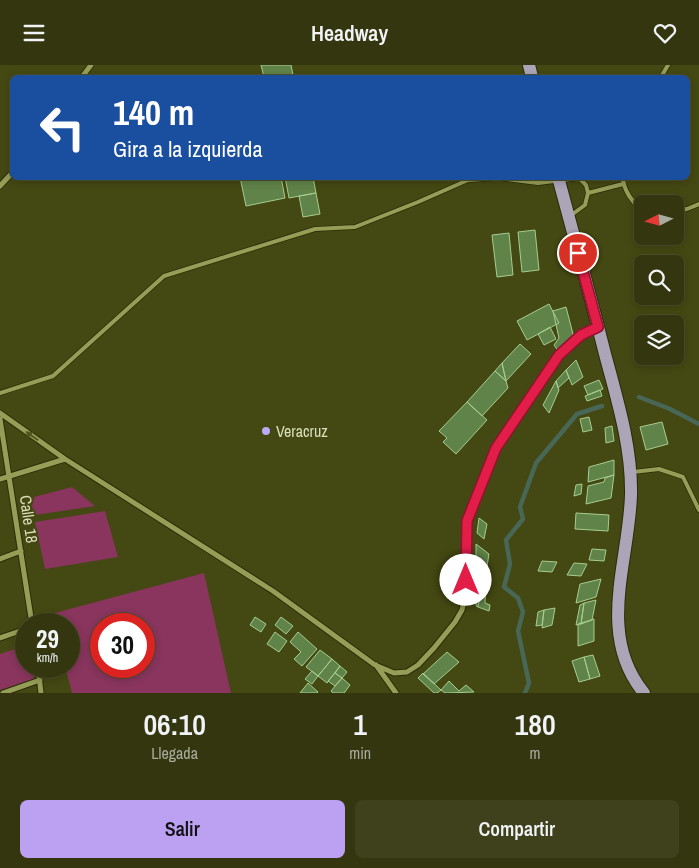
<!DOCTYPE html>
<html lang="es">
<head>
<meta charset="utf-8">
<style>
	body { margin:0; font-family:"Archivo Narrow",sans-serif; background:#3e411c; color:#f1f3f6; height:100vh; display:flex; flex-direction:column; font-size:19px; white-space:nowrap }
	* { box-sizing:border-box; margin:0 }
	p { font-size:16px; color:#a9ab9e }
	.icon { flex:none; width:28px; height:28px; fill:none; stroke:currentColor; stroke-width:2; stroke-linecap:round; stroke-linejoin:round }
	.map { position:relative; height:628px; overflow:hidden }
	.drawer { display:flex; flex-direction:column; background:#33360e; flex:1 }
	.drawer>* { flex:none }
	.hud { position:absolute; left:10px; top:10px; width:680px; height:105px; border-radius:8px; box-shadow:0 2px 8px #0003,0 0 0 1px #4e502e; background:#1a4fa0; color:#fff; overflow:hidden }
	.needle { width:32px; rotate:264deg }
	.buttons { position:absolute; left:634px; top:130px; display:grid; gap:10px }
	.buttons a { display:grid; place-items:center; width:50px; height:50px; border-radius:8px; background:#33360e; box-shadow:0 2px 8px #0003,0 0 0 1px #4e502e; font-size:25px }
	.speed { position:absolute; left:15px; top:548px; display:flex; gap:10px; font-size:25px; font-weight:700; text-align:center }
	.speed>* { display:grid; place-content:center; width:65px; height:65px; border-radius:50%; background:#33360e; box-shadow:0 2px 8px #0003,0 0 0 1px #4e502e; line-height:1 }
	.speed small { font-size:12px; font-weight:400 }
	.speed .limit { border:8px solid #d22; background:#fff; color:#111 }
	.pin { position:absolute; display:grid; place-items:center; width:42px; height:42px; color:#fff; margin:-21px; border:2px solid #fff; border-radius:50%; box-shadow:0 1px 5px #0007 }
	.me { position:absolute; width:55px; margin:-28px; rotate:0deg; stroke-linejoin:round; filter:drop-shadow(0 0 4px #0008) }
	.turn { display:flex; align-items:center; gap:18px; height:105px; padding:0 20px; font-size:22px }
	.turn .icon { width:65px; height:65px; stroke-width:2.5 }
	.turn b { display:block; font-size:35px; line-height:42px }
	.eta { display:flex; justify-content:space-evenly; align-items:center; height:85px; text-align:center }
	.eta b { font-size:30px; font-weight:600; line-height:35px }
	.button { display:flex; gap:10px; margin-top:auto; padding:10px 20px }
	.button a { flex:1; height:58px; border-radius:8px; background:#bca0f2; color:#111; font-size:20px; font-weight:600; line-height:58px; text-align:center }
	.button a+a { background:#3e411c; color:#f1f3f6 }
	header { display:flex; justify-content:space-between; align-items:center; height:65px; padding:0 20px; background:#33360e; font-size:22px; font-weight:600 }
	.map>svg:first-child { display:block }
	.green { fill:#89355d; fill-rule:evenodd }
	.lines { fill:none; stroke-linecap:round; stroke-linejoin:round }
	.stream { stroke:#486756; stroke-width:4.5 }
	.building { fill:#608349; stroke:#a7cd8f }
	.service-casing { stroke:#2a2d08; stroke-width:5.5 }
	.minor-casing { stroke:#2a2d08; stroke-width:7 }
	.primary-casing { stroke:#2a2d08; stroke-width:14 }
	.service { stroke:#959d57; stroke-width:4 }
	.minor { stroke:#959d57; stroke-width:5 }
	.primary { stroke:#aca5b8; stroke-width:12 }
	.oneway { fill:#50551c }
	.route-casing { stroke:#92132f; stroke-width:12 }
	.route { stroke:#e11d48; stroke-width:9 }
	.poi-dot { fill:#bbaaf6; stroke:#444812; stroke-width:2 }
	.labels { text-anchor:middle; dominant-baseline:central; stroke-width:4; stroke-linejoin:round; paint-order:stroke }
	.poi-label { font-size:16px; fill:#dadfbc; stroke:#444812; text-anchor:start }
	.street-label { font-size:16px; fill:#dadfbc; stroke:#444812 }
</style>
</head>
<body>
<header><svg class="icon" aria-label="menu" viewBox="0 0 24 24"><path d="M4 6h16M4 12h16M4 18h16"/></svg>Headway<svg class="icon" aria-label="heart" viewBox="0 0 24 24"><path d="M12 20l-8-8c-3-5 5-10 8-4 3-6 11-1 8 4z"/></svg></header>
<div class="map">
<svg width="699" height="628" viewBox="0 0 699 628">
	<rect width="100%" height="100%" fill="#444812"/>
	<!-- green -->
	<path class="green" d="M72 422 95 441 35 450 32 441 34 432Z
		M105 446 118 492 45 504 35 457Z
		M204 508 231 628H72L65 601H69V559H54L51 549ZM101 559H144V601H101Z
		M26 580V601H31L34 614 0 625V589Z"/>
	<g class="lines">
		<!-- stream -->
		<path class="stream" d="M639 332 670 344 699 359
			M525 628 529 618 518 566 523 547 518 533 504 522 510 499 506 475 523 454 520 442 536 398 577 349 602 341"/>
	</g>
	<!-- building -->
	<path class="building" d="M261 0H291L293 10 277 12H264Z
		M240 112H281L285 133 246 141Z
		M285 112H313L316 128 289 133Z
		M316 128 320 149 303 152 299 131Z
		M535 165 539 205 522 207 518 167Z
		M509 168 513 210 497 212 492 170Z
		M549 239 559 258 527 275 517 256Z
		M566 242 574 273 559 287 554 280 559 273 553 246Z
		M550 262 556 274 544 280 538 269Z
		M520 279 531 289 506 316 502 298Z
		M576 295 583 312 572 320 566 305Z
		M502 298 506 316 495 306Z
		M566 305 569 313 558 323 556 316Z
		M495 306 506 316 508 323 482 351 467 337Z
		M599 315 603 324 588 330 584 321Z
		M556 316 559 325 549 348 543 340Z
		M600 325 602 331 587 336 585 331Z
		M467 337 487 355 456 389 443 377 447 373 439 366Z
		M589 352 592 365 583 367 580 354Z
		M662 357 668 379 646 385 640 362Z
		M612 361 614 376 606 378 605 363Z
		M614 395V410L588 417 589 402Z
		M614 410 611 433 586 439 588 421 604 417 605 413Z
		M582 419 581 429 574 431 576 420Z
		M576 448 609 450 608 466 575 464Z
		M479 453 487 459 484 474 477 468Z
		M476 479 489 489 487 501 476 491Z
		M592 484 606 485 604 496 589 495Z
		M542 496 557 497 552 507 538 506Z
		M574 498 587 499 581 511 567 510Z
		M476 504 481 506V525L478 542 476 541 479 511H476Z
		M481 506 487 508 485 538 490 540 489 546 478 542 481 525Z
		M601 514 596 532 576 538 580 519Z
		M596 535 592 555 581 559 584 538Z
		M584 538 581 559 576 560 580 540Z
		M555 543 552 560 542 563 544 545Z
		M544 545 542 560 536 561 538 547Z
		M255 552 266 559 261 567 250 560Z
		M281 552 293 561 286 569 275 560Z
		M594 554V576L578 581V559Z
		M275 567 287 576 279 587 267 579Z
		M298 567 317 584 302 601 294 594 301 587 290 577Z
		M320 585 332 594 318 611 306 602Z
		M447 587 459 597 434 619 423 609Z
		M593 590 600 611 590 614 584 592Z
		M584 592 590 614 579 617 572 596Z
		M332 594 340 601 327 618 318 611Z
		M340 601 347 607 342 613 335 608Z
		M312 606 318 611 312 619 305 614Z
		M335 608 342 613 335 621 328 616Z
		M423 608 441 625 437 628H434L418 613Z
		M342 613 350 620 344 628H333L331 626Z
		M449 616 459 626 466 620 474 627 445 628 441 625Z
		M308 618 318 627 317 628H300Z"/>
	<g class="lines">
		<defs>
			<path id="service" d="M661 12 668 0
				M623 112C623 125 633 138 642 146
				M675 146 687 144 699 139
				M570 151 585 140 588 128 623 119
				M0 328 53 311 164 211 315 164 355 162 418 137 468 115 499 113 538 118 579 113 586 120 588 128
				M633 407 659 404 683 412 699 445"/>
			<path id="minor" d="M82 12 91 0
				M0 121 12 108
				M0 348 65 394 273 526 375 600 394 608 407 607 418 600 434 583 455 557 462 545 465 532 467 456 496 383 559 290 581 270 598 262
				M0 354 32 559
				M0 414 65 394
				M0 494 21 486
				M0 573 26 564
				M376 600 396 628
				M38 601 41 628
				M3 628 40 615"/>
			<path id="primary" d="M529 0 532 12
				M558 112C574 171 590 230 605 289 617 334 632 382 631 430 629 497 596 570 644 628"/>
		</defs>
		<!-- service casing -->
		<use href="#service" class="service-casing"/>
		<!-- minor casing -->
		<use href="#minor" class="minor-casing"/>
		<!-- primary casing -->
		<use href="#primary" class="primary-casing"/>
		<!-- service -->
		<use href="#service" class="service"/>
		<!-- minor -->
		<use href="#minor" class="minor"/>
		<!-- primary -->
		<use href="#primary" class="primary"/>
	</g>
	<!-- one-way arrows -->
	<defs><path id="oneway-solid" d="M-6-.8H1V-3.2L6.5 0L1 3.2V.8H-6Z" transform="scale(1.25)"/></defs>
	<use class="oneway" href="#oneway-solid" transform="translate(32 371) rotate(-145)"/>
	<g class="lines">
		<defs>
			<path id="route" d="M466 515 467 456 496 383 559 290 581 270 598 262 578 188"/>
		</defs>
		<!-- route casing -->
		<use href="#route" class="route-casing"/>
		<!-- route -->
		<use href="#route" class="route"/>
	</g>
	<!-- markers -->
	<circle class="poi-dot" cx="266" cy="366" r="5"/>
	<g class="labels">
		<!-- poi labels -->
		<g class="poi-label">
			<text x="276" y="366">Veracruz</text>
		</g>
		<!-- street labels -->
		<g class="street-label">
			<text transform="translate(29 454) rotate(82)">Calle 18</text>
		</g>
	</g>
</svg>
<div class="buttons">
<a><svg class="needle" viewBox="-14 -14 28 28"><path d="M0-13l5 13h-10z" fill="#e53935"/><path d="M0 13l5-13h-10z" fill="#a9ab9e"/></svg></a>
<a><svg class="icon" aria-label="search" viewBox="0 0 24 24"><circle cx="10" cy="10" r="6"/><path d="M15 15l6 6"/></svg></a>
<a><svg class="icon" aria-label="layers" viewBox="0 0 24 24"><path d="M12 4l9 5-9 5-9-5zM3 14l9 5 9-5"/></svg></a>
</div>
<div class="speed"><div>29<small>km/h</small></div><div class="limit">30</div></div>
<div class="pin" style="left:578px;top:188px;background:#d93025"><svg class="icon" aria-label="arrive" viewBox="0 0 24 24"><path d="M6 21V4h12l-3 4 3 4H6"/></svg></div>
<svg class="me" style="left:466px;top:515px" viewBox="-20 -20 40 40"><circle r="19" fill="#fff"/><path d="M0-13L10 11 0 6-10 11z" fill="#e11d48"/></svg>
<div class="hud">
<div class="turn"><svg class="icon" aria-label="left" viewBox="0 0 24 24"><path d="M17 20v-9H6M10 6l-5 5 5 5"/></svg><div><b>140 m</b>Gira a la izquierda</div></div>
</div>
</div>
<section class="drawer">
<div class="eta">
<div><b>06:10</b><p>Llegada</p></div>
<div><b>1</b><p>min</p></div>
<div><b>180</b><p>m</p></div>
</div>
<div class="button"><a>Salir</a><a>Compartir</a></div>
</section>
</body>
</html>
